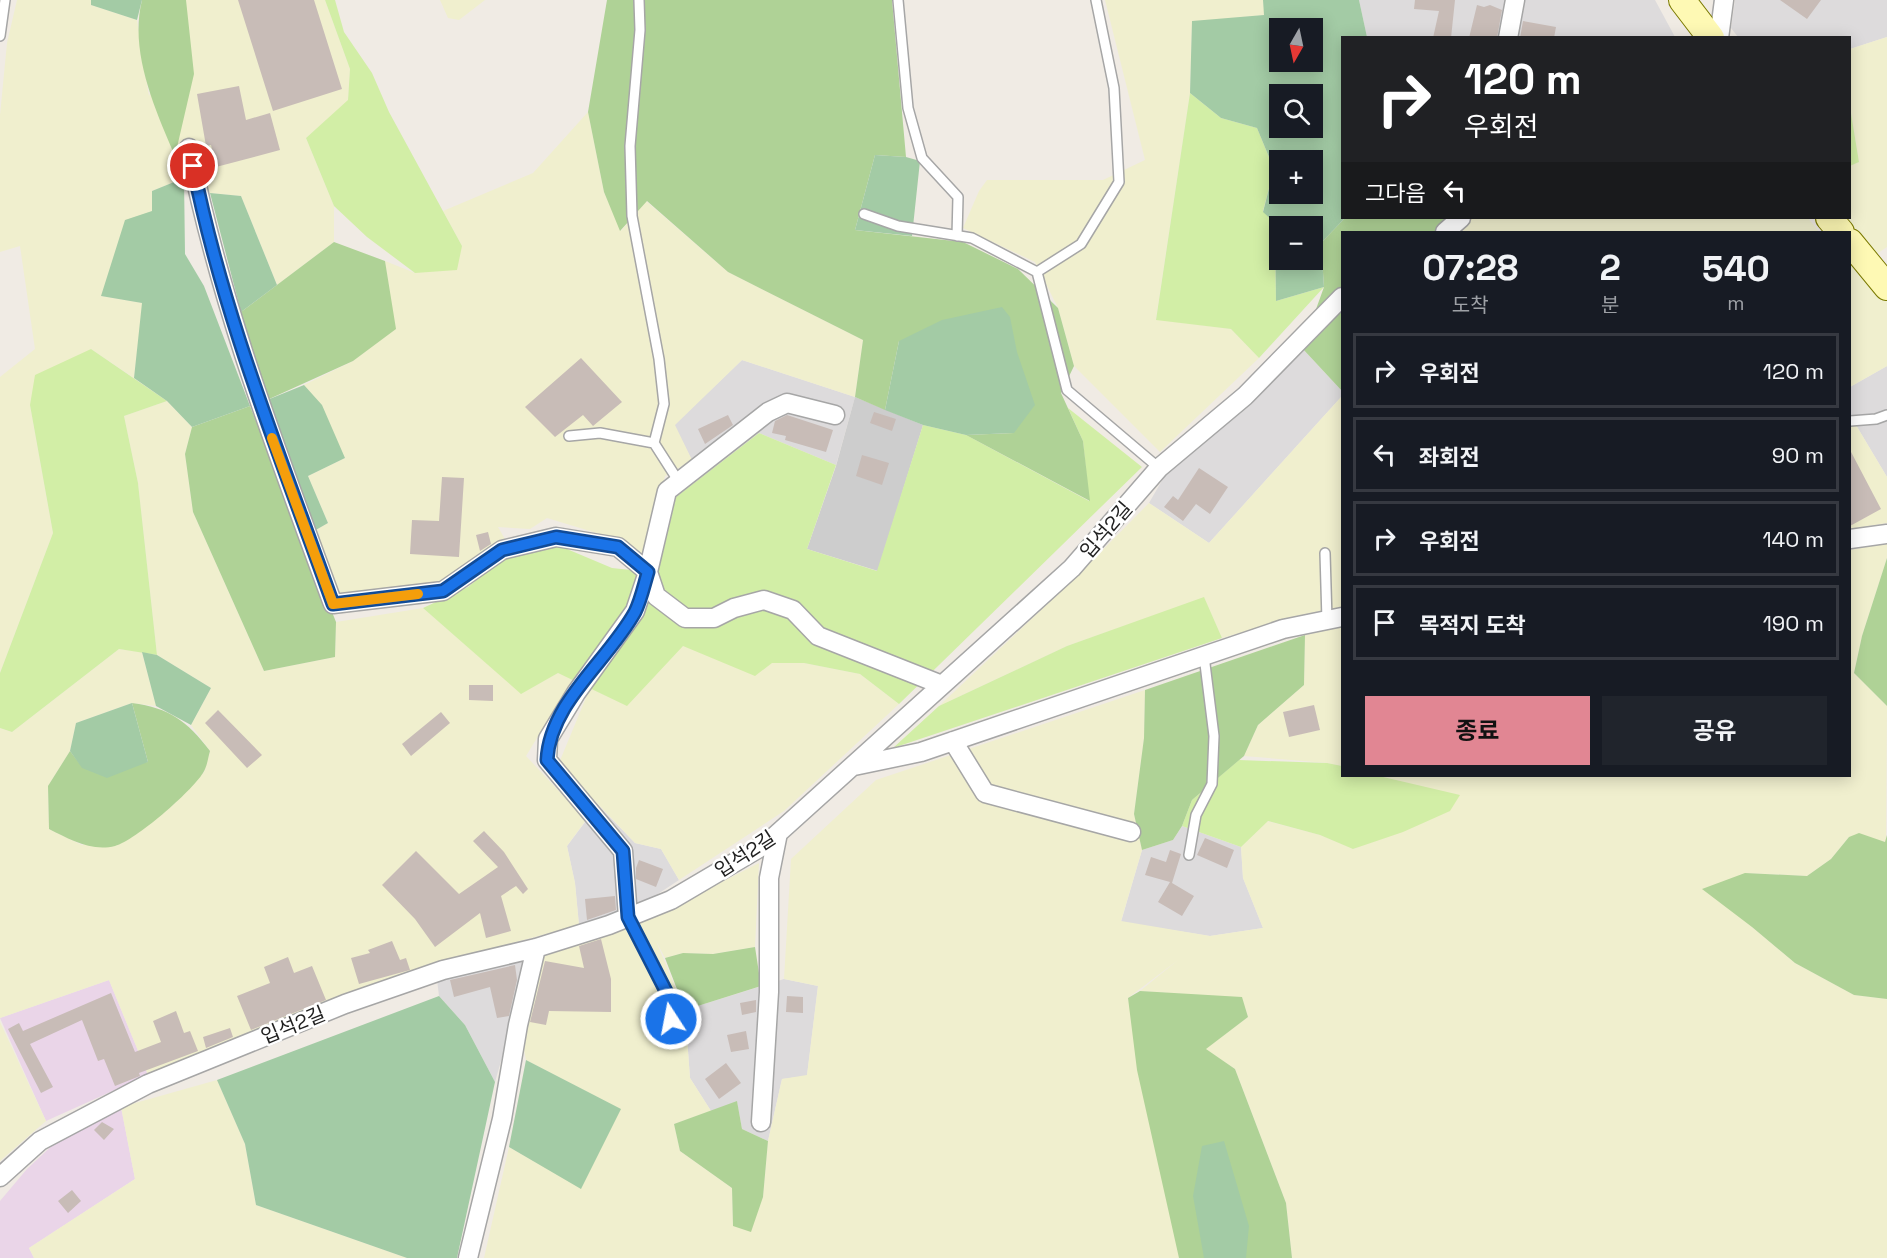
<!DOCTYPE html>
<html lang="ko">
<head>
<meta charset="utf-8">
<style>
	body { margin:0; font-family:"Space Grotesk","Noto Sans KR",sans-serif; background:#20242c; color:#f1f3f6; height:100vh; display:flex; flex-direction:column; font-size:22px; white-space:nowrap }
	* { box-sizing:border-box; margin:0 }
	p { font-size:20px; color:#9ea1a6 }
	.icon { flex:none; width:33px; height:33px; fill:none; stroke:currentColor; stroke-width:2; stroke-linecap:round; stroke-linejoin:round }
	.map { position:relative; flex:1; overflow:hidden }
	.details { position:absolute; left:1341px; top:231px; width:510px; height:546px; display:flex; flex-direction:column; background:#171b24; border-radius:0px; box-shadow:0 3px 15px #0003 }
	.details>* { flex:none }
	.hud { position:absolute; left:1341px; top:36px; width:510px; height:183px; border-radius:0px; box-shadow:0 3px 15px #0003; background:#202124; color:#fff; overflow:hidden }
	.needle { width:39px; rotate:189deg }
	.tools { position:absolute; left:1269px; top:18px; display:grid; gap:12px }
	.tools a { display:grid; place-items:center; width:54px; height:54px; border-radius:0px; background:#171b24; box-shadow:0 3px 15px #0003; font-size:30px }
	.pin { position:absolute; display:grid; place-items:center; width:51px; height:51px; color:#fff; margin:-26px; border:3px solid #fff; border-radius:50%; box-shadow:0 2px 6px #0007 }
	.me { position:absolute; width:66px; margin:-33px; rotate:349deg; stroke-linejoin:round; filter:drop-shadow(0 0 4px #0008) }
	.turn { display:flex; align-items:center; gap:21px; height:126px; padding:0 24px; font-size:27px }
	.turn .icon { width:78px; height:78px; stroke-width:2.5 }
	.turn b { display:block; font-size:42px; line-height:51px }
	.then { display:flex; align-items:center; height:57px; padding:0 24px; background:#0003; gap:12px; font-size:22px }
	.eta { display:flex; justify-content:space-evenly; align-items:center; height:102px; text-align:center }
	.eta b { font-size:36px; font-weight:700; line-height:42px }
	.button { display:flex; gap:12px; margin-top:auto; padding:12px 24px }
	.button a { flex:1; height:69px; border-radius:0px; background:#e18693; color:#111; font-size:24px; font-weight:700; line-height:69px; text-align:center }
	.button a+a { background:#20242c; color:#f1f3f6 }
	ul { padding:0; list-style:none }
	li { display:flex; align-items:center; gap:18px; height:75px; margin:0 12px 9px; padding:0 12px; border:3px solid #363941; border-radius:0px }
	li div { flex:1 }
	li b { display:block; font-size:22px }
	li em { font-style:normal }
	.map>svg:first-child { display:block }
	.residential { fill:#dddbdc }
	.industrial { fill:#ead5e8 }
	.religious { fill:#cdcdcd }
	.farmland { fill:#f0efce }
	.grass { fill:#d2eea6 }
	.forest { fill:#afd296 }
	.cemetery { fill:#a3cba5; fill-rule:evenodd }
	.building { fill:#c8bcb7 }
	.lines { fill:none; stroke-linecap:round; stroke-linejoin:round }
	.lane-casing { stroke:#a6a6a6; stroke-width:12 }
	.street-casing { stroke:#a6a6a6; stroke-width:21 }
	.secondary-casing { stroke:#7b7a00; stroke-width:28 }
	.lane { stroke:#fff; stroke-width:9 }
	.street { stroke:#fff; stroke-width:18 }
	.secondary { stroke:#fef9b4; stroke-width:26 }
	.route-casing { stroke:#114b97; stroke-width:15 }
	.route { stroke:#1a73e8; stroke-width:10 }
	.slow { stroke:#f59e0b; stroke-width:10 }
	.labels { text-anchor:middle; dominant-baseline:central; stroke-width:5; stroke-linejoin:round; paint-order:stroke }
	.street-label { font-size:20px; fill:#1f1f1f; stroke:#fff }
</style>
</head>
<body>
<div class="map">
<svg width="1887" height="1258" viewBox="0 0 1887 1258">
	<rect width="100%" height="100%" fill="#f0ebe4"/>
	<!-- residential -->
	<path class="residential" d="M1359 0H1655L1675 37H1367Z
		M1735 0H1887V37L1850 49V38L1738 37 1731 28Z
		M1302 348 1342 391V396L1209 543 1149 503 1164 477Z
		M742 360 855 397 836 465 759 433 701 478 674 425Z
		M1887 366V477L1850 415V387Z
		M598 805 635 843 661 849 679 880 635 909 579 925 575 883 567 846Z
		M1182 826 1241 847 1243 878 1263 928 1210 936 1121 922 1142 850 1173 840Z
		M528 956 509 1033 495 1082 465 1025 439 996 437 980Z
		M784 979 818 986 807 1076 782 1079 768 1141 742 1129 737 1102 711 1111 690 1078 685 1010Z"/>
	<!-- industrial -->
	<path class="industrial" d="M109 980 148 1075 46 1121 0 1018Z
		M121 1107 135 1179 29 1248 34 1258H0V1201L27 1169 56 1142Z"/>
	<!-- religious -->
	<path class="religious" d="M855 397 923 425 878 571 807 549 836 466Z"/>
	<!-- farmland -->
	<path class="farmland" d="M17 0H91V5L137 20 149 96 185 0H325L350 69 348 101 306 138 334 206V242L277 285 241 196 210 193 177 158 184 178 152 191V211L101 296 143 303 134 378 91 349 30 405 53 533 0 673V377L35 349 20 246 0 252V115L7 43Z
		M440 0H485L459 20 448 18Z
		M1105 0H1263L1265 15 1192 22 1190 93 1156 319 1231 329 1259 358 1160 452 1074 366 1058 308 1035 262 963 228 979 191 987 180H1103L1145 160Z
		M1887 37V247L1875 255 1844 218H1850V166L1859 162 1850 107V49Z
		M588 112 604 192 621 231 646 201 728 272 863 340 855 397 742 360 675 425 692 460 665 476 645 562 613 538 547 518 530 529 498 527 506 541 441 586 337 598 314 531 328 523 308 476 345 458 304 385 353 361 395 329 385 261 415 273 462 246 443 211 533 173Z
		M1470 218H1808L1819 232H1462Z
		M1850 264 1887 300V366L1850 387Z
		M1342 396V607L1310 613 1222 638 1204 598 1067 646 939 706 1075 578 1149 503 1209 543Z
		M167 401 192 427 185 454 193 512 264 671 335 657 336 622 423 608 521 693 558 673 573 679 526 756 586 820 567 846 575 883 579 925 436 964 148 1075 109 980 0 1018V728L12 732 119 649 142 652 156 706 132 703 76 723 70 751 48 786 49 829 82 845 147 826 174 804 204 772 210 751 191 725 211 688 157 655 138 483 124 416Z
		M1850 415 1887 477V523L1850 529Z
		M1887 543V558L1862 636 1854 673 1887 706 1886 842 1849 837 1831 859 1807 876 1745 873 1752 927 1795 963 1854 995 1887 999V1258H1292L1286 1203 1235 1069 1205 1049 1248 1017 1242 998 1140 991 1178 960 1128 998 1184 1258H484L509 1147 581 1188 620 1109 526 1060 521 1035 541 950 647 920 759 863 755 947 713 954 683 953 665 958 656 941 685 1010 690 1078 711 1111 674 1124 680 1151 732 1188 733 1226 763 1197 768 1141 782 1079 807 1075 818 986 784 979 791 859 876 780 1145 690 1144 738 1134 814 1142 850 1121 921 1210 936 1263 928 1243 878 1241 847 1267 821 1320 835 1354 849 1459 796 1379 776H1850V550Z
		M1342 627V766L1327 763 1244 756 1258 725 1304 685 1305 635Z
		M683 645 755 675 771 663H804L860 674 899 704 784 811 679 880 661 849 635 843 559 763 590 688 627 705Z
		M0 1022 46 1121 0 1161Z
		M217 1080 245 1144 256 1205 407 1258H34L29 1248 135 1179 121 1107Z"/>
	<!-- grass -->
	<path class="grass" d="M325 0H335L344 32 372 73 389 112 462 246 457 270 415 273 367 237 334 206 306 138 348 100 350 69Z
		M1190 93 1221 118 1257 128 1274 169 1263 211 1275 223 1276 301 1324 287 1259 358 1231 329 1156 320Z
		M1850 107 1859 162 1850 166Z
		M91 349 167 401 124 416 138 483 157 655 119 649 12 732 0 728V673L53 533 30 405 35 375Z
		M1068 408 1142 467 899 704 860 674 804 663H772L755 676 683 646 627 706 558 673 521 694 423 608 468 587 509 553 555 544 612 568 658 573 676 497 759 433 836 465 807 549 877 571 923 425 966 435 1089 501 1083 441Z
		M1204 597 1222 638 893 748 939 706 1067 646Z
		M1239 760 1327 763 1342 766V776H1379L1460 795 1450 811 1403 832 1353 849 1320 835 1268 821 1241 847 1182 826 1192 800Z"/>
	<!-- forest -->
	<path class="forest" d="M142 0H186L194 74 175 156C155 109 129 52 142 0Z
		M607 0H892L906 157 875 155 855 230 963 242 1018 269 1058 308 1074 366 1061 393 1083 441 1090 501 966 435 1014 433 899 341 885 410 855 397 863 340 728 272 647 201 620 231 604 192 588 112Z
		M1345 218H1463L1459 232H1342V391L1302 348 1324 287 1321 243Z
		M334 242 385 261 396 329 353 361 267 400 251 355 241 312Z
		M250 406 336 622 335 657 264 671 193 512 185 454 192 427Z
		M1887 558V706L1854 673 1862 636Z
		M1305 635 1304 685 1258 725 1244 756 1192 800 1182 826 1173 840 1142 850 1134 814 1144 738 1145 690Z
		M132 703C170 708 187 721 210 751 208 758 207 767 203 773 191 792 136 840 115 846 91 852 69 839 49 829L48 786 70 751 83 768 148 762Z
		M1859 833 1885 842 1887 835V999L1854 995 1795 963 1752 927 1702 889 1745 873 1807 876 1831 859 1849 837Z
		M755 947 761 986 685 1010 665 958 683 953 713 954Z
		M1140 991 1242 997 1248 1017 1206 1049 1235 1069 1286 1203 1292 1258H1179L1137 1070 1128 998Z
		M737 1101 742 1129 768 1141 763 1197 751 1232 733 1226 732 1188 680 1151 674 1124Z"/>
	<!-- cemetery -->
	<path class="cemetery" d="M91 0H142L137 20 91 5Z
		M1263 0H1359L1367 37 1342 38V218H1345L1321 243 1324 287 1276 301 1275 223 1263 212 1274 169 1257 128 1221 118 1190 93 1192 21 1264 15ZM1312 28V62H1280V28ZM1312 94V128H1280V94ZM1312 160V194H1280V160ZM1312 226V260H1280V226Z
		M875 155 906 157 920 161 912 236 855 230Z
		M184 178 185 254 204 286 250 406 192 427 167 401 134 378 142 303 101 296 125 220 152 211V191Z
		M210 193 241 196 277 285 241 312Z
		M1002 307 1010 317 1017 352 1035 405 1014 433 966 435 923 425 885 410 899 341 942 320Z
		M304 385 322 405 345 458 308 476 328 523 314 531 267 400Z
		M142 652 157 655 211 688 191 725 156 706Z
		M132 703 148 762 107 778 82 768 70 751 76 723Z
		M439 996 465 1025 495 1082 457 1258H407L256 1205 245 1144 217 1080Z
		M526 1060 621 1109 581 1189 509 1147Z
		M1224 1141 1249 1226 1246 1258H1204L1193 1196 1202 1146Z"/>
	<!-- building -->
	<path class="building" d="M238 0H314L342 89 273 111Z
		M1415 0H1455L1451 38H1433L1439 11 1414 9Z
		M1780 0H1821L1807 19Z
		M1477 5 1484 7 1490 5 1502 10 1497 38H1469Z
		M1523 21 1556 27 1554 38H1520Z
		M239 86 246 120 270 113 280 150 216 167 211 145 206 146 197 94Z
		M581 358 622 402 593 426 583 415 555 437 525 407Z
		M874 412 896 419 892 431 870 423Z
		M728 415 733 425 705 444 698 429Z
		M787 415 833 430 826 452 785 440 786 436 772 433 775 421Z
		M1850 450 1881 509 1850 526Z
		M862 455 889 463 882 485 856 476Z
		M1199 468 1228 487 1210 514 1196 504 1183 521 1164 507 1173 496 1178 500Z
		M442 477 464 478 459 557 410 554 412 520 439 521Z
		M488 532 491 544 480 551 476 535Z
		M469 685H493V701L469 700Z
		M1314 705 1320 730 1289 737 1283 712Z
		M218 710 262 755 247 768 205 723Z
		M441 712 450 723 411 756 402 744Z
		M484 831 504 852 528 889 523 894 516 886 501 896 511 931 486 938 480 913 435 947 415 919 382 885 416 851 459 894 498 867 473 841Z
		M1205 838 1234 850 1227 868 1197 855Z
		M1170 850 1181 854 1172 883 1194 896 1182 916 1158 902 1170 882 1145 875 1151 857 1166 862Z
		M639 860 663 869 656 887 636 879V868Z
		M615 896 616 910 587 920 585 899Z
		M601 939 611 979V1012L549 1011 546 1025 530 1022 545 961 584 968 579 946Z
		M392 941 400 960 406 958 410 970 359 984 351 958 370 953 368 950Z
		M288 957 294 973 312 966 326 1000 251 1030 237 996 270 983 264 967Z
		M515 965 517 980 509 1016 497 1018 490 987 454 997 450 980Z
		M111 993 135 1052 161 1042 153 1021 176 1011 184 1033 190 1031 198 1051 139 1073 140 1076 115 1086 104 1059 98 1061 82 1020 30 1044 53 1087 41 1093 8 1029 19 1023 23 1031Z
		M787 996 803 997V1013L786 1012Z
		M756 1000V1012L742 1015 740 1003Z
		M230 1028 233 1037 206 1048 203 1037Z
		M746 1031 749 1049 731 1052 727 1035Z
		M726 1063 741 1083 719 1099 705 1079Z
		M102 1122 114 1129 104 1140 94 1130Z
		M72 1190 81 1201 68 1213 58 1201Z"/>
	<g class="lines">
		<defs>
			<path id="lane" d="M639 0 640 30 630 146 632 216 659 359 664 404 654 443
				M898 0 908 108 922 158 958 197 957 236
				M0 36 5 0
				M864 214 898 226 972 238 1037 272 1067 390 1159 468
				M1037 272 1081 244 1119 182 1114 88 1096 0
				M1850 421 1876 419 1887 415
				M569 436 600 433 654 443 679 482
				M1325 553 1327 620
				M1189 855 1196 815 1212 784 1214 736 1204 656
				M628 917 671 1001V1037"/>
			<path id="street" d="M1508 38 1515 0
				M1719 38 1724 0
				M189 148C220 305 278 454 333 604L443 591 502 550 556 537 618 547 648 572 656 596 685 618H714L734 608 764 600 793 610 818 636 942 685
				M1445 232 1461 218
				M1850 539 1887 534
				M953 741 985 793 1131 832
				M854 766 921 752 1283 629 1342 617
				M628 917 623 851 547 760 548 739 576 693 635 611 648 572 667 491 768 412 787 403 835 415
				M761 1122 769 992V878L778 833
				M0 1177 40 1141 148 1084 345 1004 443 970 536 948 609 925 671 900 766 844 1072 568 1159 468 1245 396 1342 297
				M468 1258 502 1119 518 1025 536 948"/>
			<path id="secondary" d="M1682 0 1711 38
				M1829 218 1841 232
				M1850 242 1887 287"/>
		</defs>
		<!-- lane casing -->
		<use href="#lane" class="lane-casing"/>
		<!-- street casing -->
		<use href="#street" class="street-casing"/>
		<!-- secondary casing -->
		<use href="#secondary" class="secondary-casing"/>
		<!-- lane -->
		<use href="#lane" class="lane"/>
		<!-- street -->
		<use href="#street" class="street"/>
		<!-- secondary -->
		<use href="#secondary" class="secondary"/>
	</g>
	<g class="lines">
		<defs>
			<path id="route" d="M193 166C223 317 282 460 333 604L443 591 502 550 556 537 618 547 648 572C644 585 641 600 635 612 608 661 550 702 547 760L623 851 628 917 671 1001V1019"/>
		</defs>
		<!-- route casing -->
		<use href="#route" class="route-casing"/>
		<!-- route -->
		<use href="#route" class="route"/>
		<!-- slow -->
		<path class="slow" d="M272 438 333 604 418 594"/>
	</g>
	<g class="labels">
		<!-- street labels -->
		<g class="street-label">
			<text transform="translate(1106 530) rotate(-49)">입석2길</text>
			<text transform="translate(745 854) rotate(-33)">입석2길</text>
			<text transform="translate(293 1025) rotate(-22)">입석2길</text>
		</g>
	</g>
</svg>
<div class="tools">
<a><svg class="needle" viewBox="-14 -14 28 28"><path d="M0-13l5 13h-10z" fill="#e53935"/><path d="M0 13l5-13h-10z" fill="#9ea1a6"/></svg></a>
<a><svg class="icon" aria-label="search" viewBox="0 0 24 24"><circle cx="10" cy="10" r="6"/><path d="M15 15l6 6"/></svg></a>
<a>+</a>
<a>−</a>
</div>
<div class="pin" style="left:193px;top:166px;background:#d93025"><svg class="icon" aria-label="arrive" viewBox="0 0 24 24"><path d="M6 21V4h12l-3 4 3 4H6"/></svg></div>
<svg class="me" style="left:671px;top:1019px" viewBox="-20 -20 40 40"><circle r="17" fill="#1a73e8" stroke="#fff" stroke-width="3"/><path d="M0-11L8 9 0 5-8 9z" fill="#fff"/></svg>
<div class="hud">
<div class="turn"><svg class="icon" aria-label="right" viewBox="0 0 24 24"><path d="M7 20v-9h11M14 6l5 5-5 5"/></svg><div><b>120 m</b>우회전</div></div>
<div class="then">그다음<svg class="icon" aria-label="left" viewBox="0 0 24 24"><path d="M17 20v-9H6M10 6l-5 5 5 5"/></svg></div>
</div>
<section class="details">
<div class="eta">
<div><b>07:28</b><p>도착</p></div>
<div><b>2</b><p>분</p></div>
<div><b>540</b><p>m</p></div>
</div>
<ul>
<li><svg class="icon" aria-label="right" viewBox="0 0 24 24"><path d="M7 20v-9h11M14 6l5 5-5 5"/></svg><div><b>우회전</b></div><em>120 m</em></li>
<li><svg class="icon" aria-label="left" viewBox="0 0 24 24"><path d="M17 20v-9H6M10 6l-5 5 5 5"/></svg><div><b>좌회전</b></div><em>90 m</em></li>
<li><svg class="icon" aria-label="right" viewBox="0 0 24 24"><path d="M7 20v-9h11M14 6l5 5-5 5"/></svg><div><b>우회전</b></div><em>140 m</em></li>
<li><svg class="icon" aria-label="arrive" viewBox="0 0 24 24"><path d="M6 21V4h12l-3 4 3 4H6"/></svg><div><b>목적지 도착</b></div><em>190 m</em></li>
</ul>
<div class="button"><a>종료</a><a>공유</a></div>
</section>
</div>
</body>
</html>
